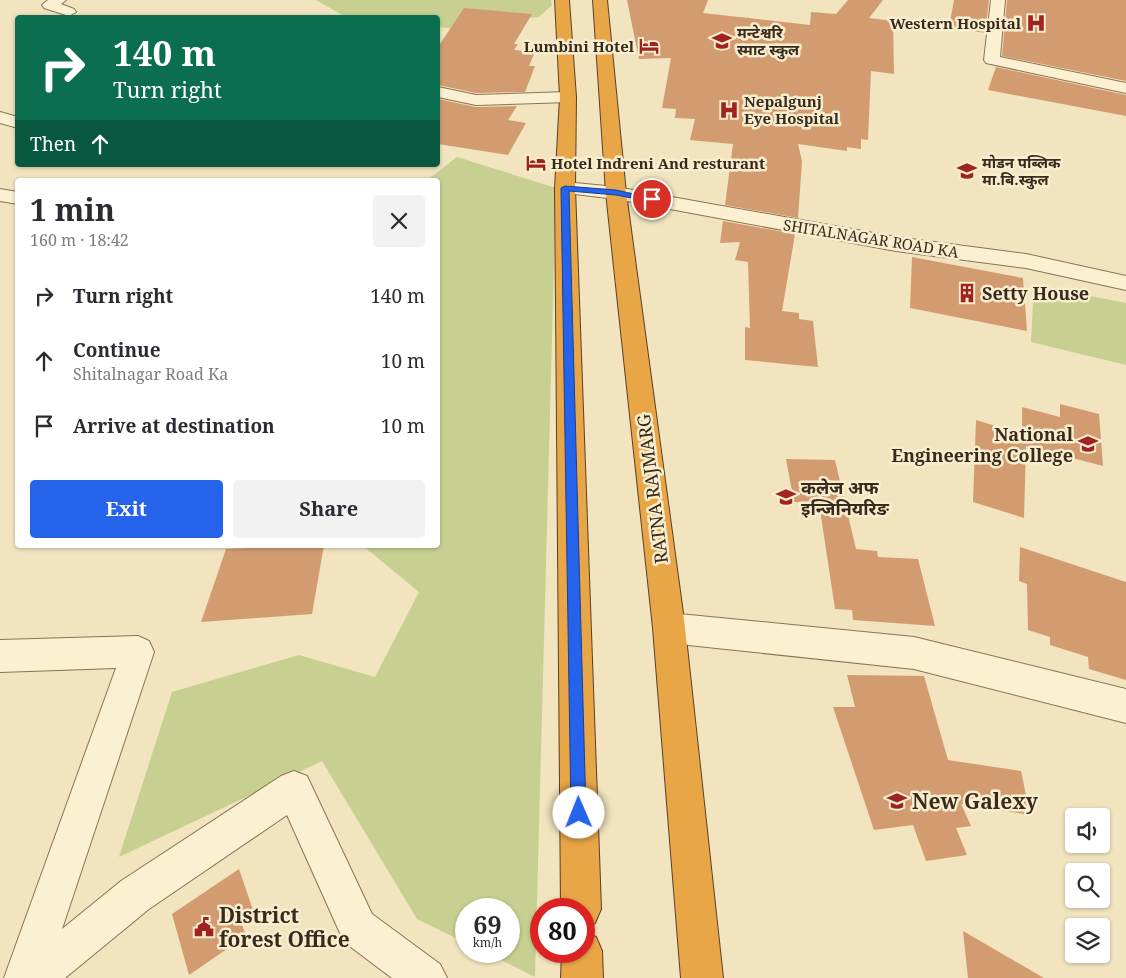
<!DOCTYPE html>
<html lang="en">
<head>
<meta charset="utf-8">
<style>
	body { margin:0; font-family:"Noto Serif","Noto Sans Devanagari",serif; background:#f2f2f3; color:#2b2b33; height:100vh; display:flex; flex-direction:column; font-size:19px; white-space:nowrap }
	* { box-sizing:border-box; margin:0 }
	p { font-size:16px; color:#7c7c81 }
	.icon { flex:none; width:28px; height:28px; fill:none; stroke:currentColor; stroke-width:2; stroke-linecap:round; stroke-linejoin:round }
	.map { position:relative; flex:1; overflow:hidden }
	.side { position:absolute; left:15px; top:178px; width:425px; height:370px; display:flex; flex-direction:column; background:#fff; border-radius:5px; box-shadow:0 1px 4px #0004 }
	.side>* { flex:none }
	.top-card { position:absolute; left:15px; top:15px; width:425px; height:152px; border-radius:5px; box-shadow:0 1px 4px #0004; background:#0b6e4f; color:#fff; overflow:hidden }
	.controls { position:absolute; left:1065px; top:808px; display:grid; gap:10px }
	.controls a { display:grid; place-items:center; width:45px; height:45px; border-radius:5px; background:#fff; box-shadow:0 1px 4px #0004; font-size:25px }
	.speed { position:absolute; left:455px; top:898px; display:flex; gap:10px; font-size:25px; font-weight:700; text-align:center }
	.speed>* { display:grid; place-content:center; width:65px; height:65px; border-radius:50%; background:#fff; box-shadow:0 1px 4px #0004; line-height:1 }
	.speed small { font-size:12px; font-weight:400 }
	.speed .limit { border:8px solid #d22; background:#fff; color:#111 }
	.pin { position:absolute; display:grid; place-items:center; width:42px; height:42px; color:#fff; margin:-21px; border:2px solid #fff; border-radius:50%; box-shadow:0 1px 5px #0007 }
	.me { position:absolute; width:55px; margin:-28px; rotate:359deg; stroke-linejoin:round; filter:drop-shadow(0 0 4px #0008) }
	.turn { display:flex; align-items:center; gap:18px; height:105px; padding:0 15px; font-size:22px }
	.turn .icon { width:65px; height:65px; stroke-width:2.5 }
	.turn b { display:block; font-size:35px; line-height:42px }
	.then { display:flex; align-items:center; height:48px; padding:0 15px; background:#0003; gap:10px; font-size:19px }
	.round { display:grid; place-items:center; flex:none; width:52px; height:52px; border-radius:5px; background:#f2f2f3 }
	.headline { display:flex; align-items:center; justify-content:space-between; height:85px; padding:0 15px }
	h1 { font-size:30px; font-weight:700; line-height:38px }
	.action { display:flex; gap:10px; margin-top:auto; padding:10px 15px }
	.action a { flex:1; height:58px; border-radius:5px; background:#2563eb; color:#fff; font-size:20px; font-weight:700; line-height:58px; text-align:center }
	.action a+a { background:#f2f2f3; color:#2b2b33 }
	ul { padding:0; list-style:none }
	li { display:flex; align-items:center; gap:15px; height:65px; padding:0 15px }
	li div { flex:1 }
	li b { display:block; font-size:19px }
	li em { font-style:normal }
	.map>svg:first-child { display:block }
	.green { fill:#c7d091 }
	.building { fill:#d39c70 }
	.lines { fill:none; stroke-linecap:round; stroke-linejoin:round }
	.minor-casing { stroke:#8b7355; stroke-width:2 }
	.highway-casing { stroke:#58412a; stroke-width:2 }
	.minor { fill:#fcf0d2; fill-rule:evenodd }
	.highway { fill:#e9a646; fill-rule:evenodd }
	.route { fill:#2563eb; stroke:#184099 }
	.labels { text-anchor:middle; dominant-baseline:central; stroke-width:5; stroke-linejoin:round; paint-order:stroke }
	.far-poi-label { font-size:15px; font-weight:bold; fill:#392a1b; stroke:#f8edce; text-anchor:start }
	.far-street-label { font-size:15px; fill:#392a1b; stroke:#f8edce }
	.poi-label { font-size:18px; font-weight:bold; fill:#392a1b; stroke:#f8edce; text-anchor:start }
	.street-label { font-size:18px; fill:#392a1b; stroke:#f8edce }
	.near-poi-label { font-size:21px; font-weight:bold; fill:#392a1b; stroke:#f8edce; text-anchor:start }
</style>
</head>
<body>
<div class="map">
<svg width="1126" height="978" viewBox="0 0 1126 978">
	<rect width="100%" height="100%" fill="#f1e4be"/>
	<!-- green -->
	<path class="green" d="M316 0H551L552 5 539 17 492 22 473 31 438 27V18L346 17Z
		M457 157 556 188 535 977 483 951H509V909H466V943L417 919 322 761 119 857 172 692 299 655 375 677 419 592 362 545H438V180H427Z
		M1034 285 1126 303V365L1031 342Z"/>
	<!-- building -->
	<path class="building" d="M627 0H708L703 13 810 25 811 12 836 14 848 0H883L869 18 893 21 894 74 871 71 868 140 861 139V149L847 147V151L798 144 802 161 798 218 725 205 733 144 690 140 695 119 675 118 676 109 662 108 671 58 639 59Z
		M954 0H989L985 33 949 27Z
		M1007 0H1126V81L1002 56Z
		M464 8 532 14 514 44H518L514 50 535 52 529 66H535L525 92 476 93 438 85V47Z
		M996 67 1126 95V116L988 90Z
		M438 99 476 107 517 106 508 120 526 123 508 155 438 144Z
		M723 221 795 234 782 311 799 313V319L813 321 818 367 745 360V327L750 328 748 262 735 260 740 242 720 243Z
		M912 257 1023 278 1027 331 910 308Z
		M1060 404 1099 414 1103 466 1026 446 1024 518 973 502 976 420 1022 434V407L1060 417Z
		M786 459 835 460 856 549 877 551 878 557 918 559 935 626 853 620 852 610 835 609 819 503 794 502Z
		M324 545 312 614 201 622 226 549Z
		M1020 547 1126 582V680L1089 669 1088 657 1050 645V637L1028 630 1027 584 1019 581Z
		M847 675 924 676 948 760 1021 771 1030 815 961 804 971 826 956 828 967 855 926 861 913 825 874 830 833 707H855Z
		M239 869 253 910 240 919 246 936 189 975 172 914Z
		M963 931 1044 978H968Z"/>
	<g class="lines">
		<defs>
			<path id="minor" d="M48 0H66L61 4 74 9 76 12 69 16 44 8 42 5Z
				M991 0H1005L1000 57 1126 83V93L986 63 984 60Z
				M438 87 476 95 568 92 574 93 576 97 574 101 568 102 476 105 438 97Z
				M0 112 18 117V128L0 123Z
				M565 182 616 187 896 237 1026 254 1126 276V290L1026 268 896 251 616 199 558 192 555 188 558 184Z
				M0 189 18 192V204L0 201Z
				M669 613 914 637 1126 689V723L914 669 669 643 658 639 653 628 658 617Z
				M138 636 149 641 154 652 62 929 121 881 281 776 294 771 307 776 372 914 440 964 447 978H392L344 942 287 815 149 909 65 978H4L116 668 0 672V640Z"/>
			<path id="highway" d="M555 0H569L576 97 575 188 601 909 595 923 584 927V909H561L555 188 560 97Z
				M593 0H607L626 193 685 628 723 978H681L653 628 606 193Z
				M584 932 596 937 602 951 603 978H561L562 951H584Z"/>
		</defs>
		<!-- minor casing -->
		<use href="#minor" class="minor-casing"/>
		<!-- highway casing -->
		<use href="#highway" class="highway-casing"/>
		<!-- minor -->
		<use href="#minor" class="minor"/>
		<!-- highway -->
		<use href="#highway" class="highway"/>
	</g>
	<!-- route -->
	<path class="route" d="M565 186 616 190 656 199 652 202 616 195 569 191 586 813 584 818 579 821 574 818 571 813 561 188Z"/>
	<!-- icons -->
	<defs>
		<symbol id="hospital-bare" viewBox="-9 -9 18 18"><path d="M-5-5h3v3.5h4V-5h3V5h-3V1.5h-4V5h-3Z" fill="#9f2320" stroke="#f8edce" stroke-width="2.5" paint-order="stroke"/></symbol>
		<symbol id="school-bare" viewBox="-9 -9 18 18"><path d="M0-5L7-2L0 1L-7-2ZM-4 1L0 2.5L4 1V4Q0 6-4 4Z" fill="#9f2320" stroke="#f8edce" stroke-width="2.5" paint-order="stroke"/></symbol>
		<symbol id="hotel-bare" viewBox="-9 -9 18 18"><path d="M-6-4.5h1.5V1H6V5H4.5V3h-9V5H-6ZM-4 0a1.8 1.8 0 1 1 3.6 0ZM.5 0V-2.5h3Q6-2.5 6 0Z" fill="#9f2320" stroke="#f8edce" stroke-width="2.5" paint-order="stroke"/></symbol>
		<symbol id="building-bare" viewBox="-9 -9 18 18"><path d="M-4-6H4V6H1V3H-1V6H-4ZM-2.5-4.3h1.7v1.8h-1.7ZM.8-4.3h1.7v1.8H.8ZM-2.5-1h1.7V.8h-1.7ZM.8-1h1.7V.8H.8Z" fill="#9f2320" stroke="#f8edce" stroke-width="2.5" paint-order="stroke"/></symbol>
		<symbol id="university-bare" viewBox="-9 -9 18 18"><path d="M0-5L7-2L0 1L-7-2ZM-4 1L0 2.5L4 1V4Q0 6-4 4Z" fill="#9f2320" stroke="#f8edce" stroke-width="2.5" paint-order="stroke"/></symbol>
		<symbol id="civic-bare" viewBox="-9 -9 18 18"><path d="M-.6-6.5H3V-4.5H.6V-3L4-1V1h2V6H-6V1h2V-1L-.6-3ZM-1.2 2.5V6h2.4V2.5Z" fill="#9f2320" stroke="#f8edce" stroke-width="2.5" paint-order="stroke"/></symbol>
	</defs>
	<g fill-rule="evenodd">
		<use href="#hospital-bare" x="1022" y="9" width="28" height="28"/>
		<use href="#school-bare" x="708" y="27" width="28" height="28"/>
		<use href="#hotel-bare" x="635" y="32" width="28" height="28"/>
		<use href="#hospital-bare" x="715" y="96" width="28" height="28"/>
		<use href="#hotel-bare" x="522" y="149" width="28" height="28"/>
		<use href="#school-bare" x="953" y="157" width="28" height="28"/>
		<use href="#building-bare" x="953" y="279" width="28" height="28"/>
		<use href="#university-bare" x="1074" y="430" width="28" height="28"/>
		<use href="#school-bare" x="772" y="483" width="28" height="28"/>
		<use href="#school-bare" x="883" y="787" width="28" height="28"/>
		<use href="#civic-bare" x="190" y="913" width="28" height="28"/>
	</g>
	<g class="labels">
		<!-- far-poi labels -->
		<g class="far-poi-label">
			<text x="1021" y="23" text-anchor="end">Western Hospital</text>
			<text x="737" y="32">मन्टेश्वरि<tspan x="737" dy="17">स्माट स्कुल</tspan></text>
			<text x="634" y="46" text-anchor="end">Lumbini Hotel</text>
			<text x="744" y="101">Nepalgunj<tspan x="744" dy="17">Eye Hospital</tspan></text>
			<text x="982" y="162">माेडन पब्लिक<tspan x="982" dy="17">मा.बि.स्कुल</tspan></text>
			<text x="551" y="163">Hotel Indreni And resturant</text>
		</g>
		<!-- far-street labels -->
		<g class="far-street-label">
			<text transform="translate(871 238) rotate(9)">SHITALNAGAR ROAD KA</text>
		</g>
		<!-- poi labels -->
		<g class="poi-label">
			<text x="982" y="293">Setty House</text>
			<text x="1073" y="434" text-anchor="end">National<tspan x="1073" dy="21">Engineering College</tspan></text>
			<text x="801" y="487">कलेज अफ<tspan x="801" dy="21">इन्जिनियरिङ</tspan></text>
		</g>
		<!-- street labels -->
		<g class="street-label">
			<text transform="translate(652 489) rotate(-97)">RATNA RAJMARG</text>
		</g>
		<!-- near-poi labels -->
		<g class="near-poi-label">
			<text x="912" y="801">New Galexy</text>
			<text x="219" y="915">District<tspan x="219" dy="24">forest Office</tspan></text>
		</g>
	</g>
</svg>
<div class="controls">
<a><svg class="icon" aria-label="sound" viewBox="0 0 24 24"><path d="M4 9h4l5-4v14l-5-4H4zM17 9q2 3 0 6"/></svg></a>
<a><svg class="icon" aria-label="search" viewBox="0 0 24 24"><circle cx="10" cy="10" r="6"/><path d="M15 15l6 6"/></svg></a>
<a><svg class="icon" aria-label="layers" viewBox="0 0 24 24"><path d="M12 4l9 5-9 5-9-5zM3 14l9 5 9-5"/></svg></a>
</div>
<div class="speed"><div>69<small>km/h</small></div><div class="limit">80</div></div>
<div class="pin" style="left:652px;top:199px;background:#d93025"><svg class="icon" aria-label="arrive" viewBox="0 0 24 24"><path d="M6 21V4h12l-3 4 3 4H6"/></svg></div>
<svg class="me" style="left:579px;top:813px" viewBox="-20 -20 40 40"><circle r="19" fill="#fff"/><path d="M0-13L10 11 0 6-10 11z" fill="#2563eb"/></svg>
<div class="top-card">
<div class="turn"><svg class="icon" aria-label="right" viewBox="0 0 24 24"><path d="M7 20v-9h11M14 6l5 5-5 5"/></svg><div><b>140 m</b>Turn right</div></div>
<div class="then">Then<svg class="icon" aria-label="ahead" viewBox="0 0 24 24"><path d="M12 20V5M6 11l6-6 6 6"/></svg></div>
</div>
<section class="side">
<div class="headline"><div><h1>1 min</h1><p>160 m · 18:42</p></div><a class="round"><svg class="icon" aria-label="close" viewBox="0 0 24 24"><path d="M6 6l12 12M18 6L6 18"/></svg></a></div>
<ul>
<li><svg class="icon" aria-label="right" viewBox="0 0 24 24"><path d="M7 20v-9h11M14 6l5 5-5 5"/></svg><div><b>Turn right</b></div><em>140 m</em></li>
<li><svg class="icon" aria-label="ahead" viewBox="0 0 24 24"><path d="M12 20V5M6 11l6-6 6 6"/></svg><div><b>Continue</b><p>Shitalnagar Road Ka</p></div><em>10 m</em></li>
<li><svg class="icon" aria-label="arrive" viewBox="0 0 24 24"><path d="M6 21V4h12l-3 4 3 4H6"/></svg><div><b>Arrive at destination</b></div><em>10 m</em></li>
</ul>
<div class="action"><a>Exit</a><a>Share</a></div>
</section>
</div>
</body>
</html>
